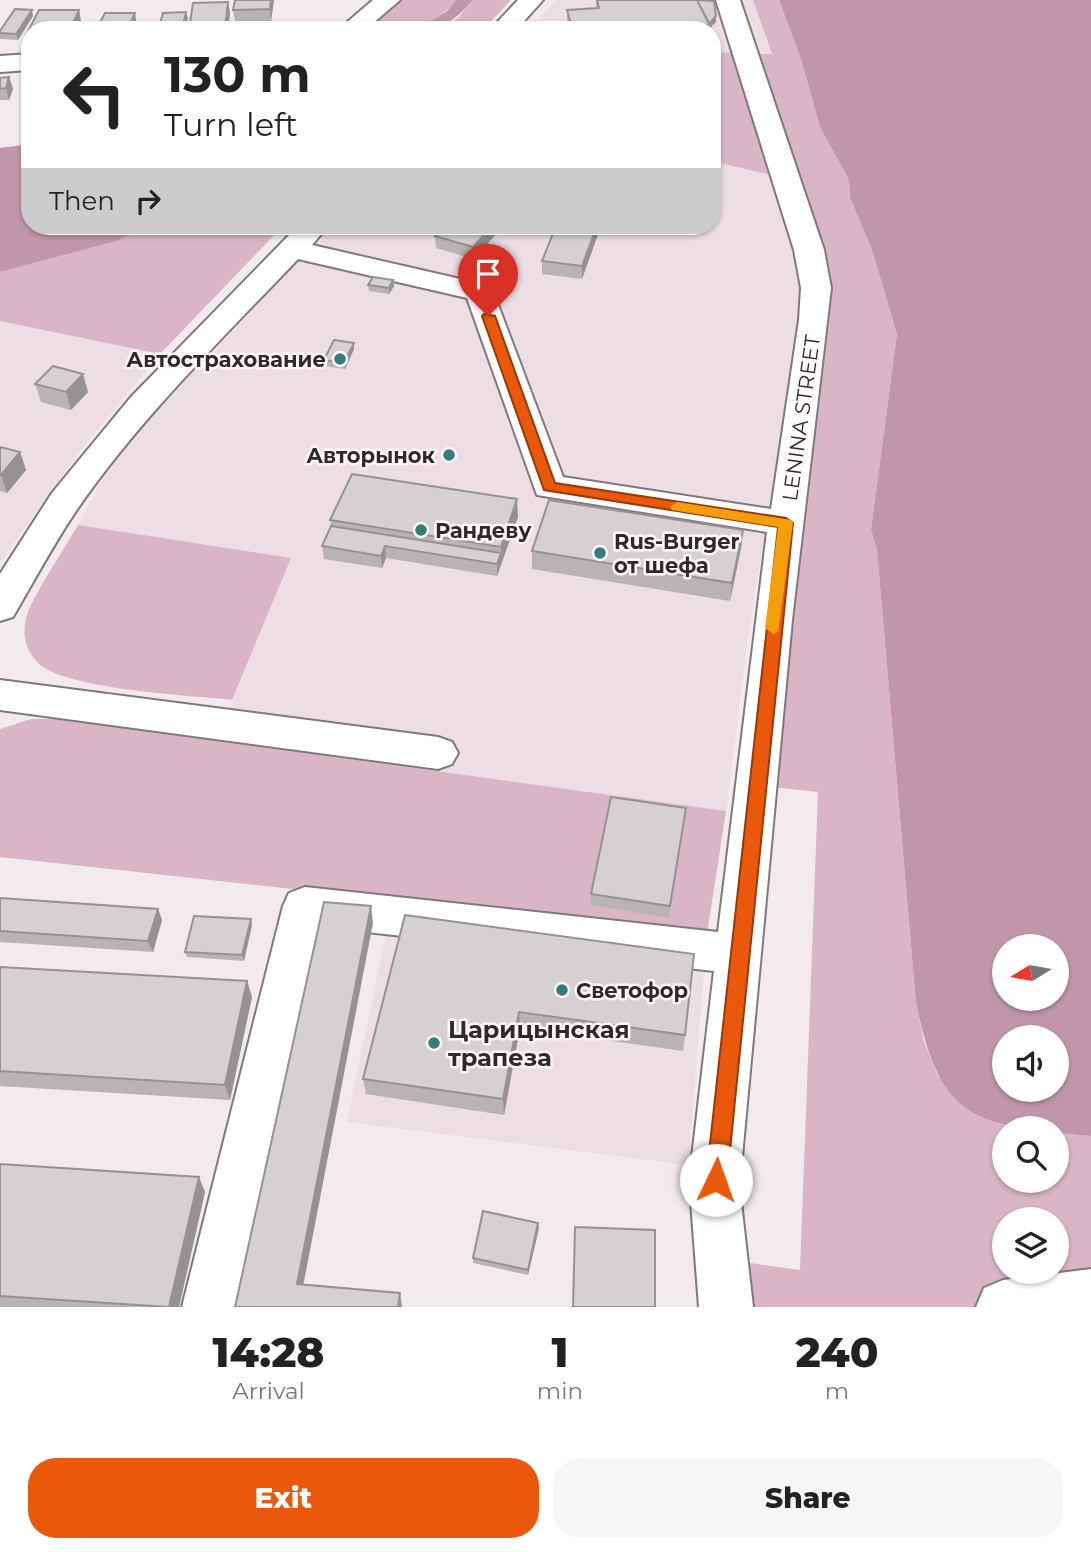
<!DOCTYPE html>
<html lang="en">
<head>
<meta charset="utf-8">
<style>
	body { margin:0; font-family:Montserrat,sans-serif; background:#f6f6f6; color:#222; height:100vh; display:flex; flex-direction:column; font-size:26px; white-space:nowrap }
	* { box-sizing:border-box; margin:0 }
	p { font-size:23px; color:#767676 }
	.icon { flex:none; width:38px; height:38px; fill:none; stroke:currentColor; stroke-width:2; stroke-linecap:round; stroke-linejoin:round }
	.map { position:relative; height:1307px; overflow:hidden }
	.side { display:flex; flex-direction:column; background:#fff; flex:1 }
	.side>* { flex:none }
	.guide { position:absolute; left:21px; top:21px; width:700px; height:214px; border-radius:28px; box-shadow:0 2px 5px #0004; background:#fff; color:#222; overflow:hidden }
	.needle { width:46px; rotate:259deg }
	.controls { position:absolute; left:992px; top:934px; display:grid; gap:14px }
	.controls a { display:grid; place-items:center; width:77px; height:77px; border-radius:50%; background:#fff; box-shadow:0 2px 5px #0004; font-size:35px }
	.pin { position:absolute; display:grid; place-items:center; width:60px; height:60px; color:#fff; margin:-72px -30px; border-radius:50% 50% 50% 0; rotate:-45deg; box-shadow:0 0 7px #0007 }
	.pin .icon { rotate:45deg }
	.me { position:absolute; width:77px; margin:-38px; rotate:3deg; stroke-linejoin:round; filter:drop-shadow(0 0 5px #0008) }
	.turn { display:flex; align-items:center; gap:24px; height:147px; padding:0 28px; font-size:32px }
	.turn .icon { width:91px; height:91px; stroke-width:2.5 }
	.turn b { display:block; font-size:49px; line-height:60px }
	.then { display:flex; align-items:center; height:66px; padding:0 28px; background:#0003; gap:14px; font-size:26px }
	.eta { display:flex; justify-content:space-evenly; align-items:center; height:119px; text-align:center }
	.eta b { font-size:42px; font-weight:800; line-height:49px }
	.button { display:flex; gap:14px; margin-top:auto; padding:14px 28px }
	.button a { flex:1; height:80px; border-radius:28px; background:#ea580c; color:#fff; font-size:28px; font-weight:800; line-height:80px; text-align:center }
	.button a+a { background:#f6f6f6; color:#222 }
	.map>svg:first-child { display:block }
	.built { fill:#eddde4 }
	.green { fill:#d9b5c6; fill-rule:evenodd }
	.water { fill:#c196ab; fill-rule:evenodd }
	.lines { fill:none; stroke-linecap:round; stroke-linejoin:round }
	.minor-casing { stroke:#80797c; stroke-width:4 }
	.minor { fill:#fff; fill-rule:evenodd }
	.wall { fill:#b9b3b5 }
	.shaded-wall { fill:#969294 }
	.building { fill:#d7d0d3; stroke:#969294; stroke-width:2 }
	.route { fill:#ea580c; stroke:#983908; stroke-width:2 }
	.slow { fill:#f59e0b }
	.poi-dot { fill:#337c7f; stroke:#fff7fb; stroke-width:2.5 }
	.labels { text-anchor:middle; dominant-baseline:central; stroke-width:5; stroke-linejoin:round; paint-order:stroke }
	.poi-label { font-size:21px; font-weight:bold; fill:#2d2a2b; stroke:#fff7fb; text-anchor:start }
	.street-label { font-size:21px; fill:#2d2a2b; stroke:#fff7fb }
	.near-poi-label { font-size:24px; font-weight:bold; fill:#2d2a2b; stroke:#fff7fb; text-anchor:start }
</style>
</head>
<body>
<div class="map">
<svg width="1091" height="1307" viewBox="0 0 1091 1307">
	<rect width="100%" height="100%" fill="#f2eaed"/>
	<!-- built -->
	<path class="built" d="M556 0H753L772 55 712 52V30H529Z
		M712 161 775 176 802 267 801 316 749 628 726 811 216 741 291 558 78 525 101 482 139 429 333 226H712Z
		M0 321 160 354 80 451 0 562Z
		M393 900 707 934 688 1165 347 1122Z"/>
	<!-- green -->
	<path class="green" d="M397 0H456C427 36 401 30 359 30Z
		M473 0H511L483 30H437L457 19Z
		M753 0H779L801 59 820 127 849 180 850 198 872 250 897 334 871 530 877 550 916 1003 924 1042 938 1076 1011 1126 1027 1129H1004V1181H1057V1133L1091 1136V1307H750L743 1262 800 1270 818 792 772 787 832 294 826 257 758 54H772ZM1004 1220H1057V1272H1004Z
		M712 52 737 53 775 176 712 161Z
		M144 226H283L160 354 0 321V272L117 241Z
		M78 525 291 558 232 700C190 695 67 690 38 663 26 651 22 636 26 619 29 601 67 545 78 525Z
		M31 719H60L726 811 707 934 0 857V729Z"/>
	<!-- water -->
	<path class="water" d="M456 0H473C455 20 443 30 416 30L446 12Z
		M779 0H1091V1136L1057 1133V1129C959 1129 935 1094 916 1003L877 550 871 530 897 334 872 250 850 198 849 180 820 127 801 59ZM1004 947H1057V999H1004ZM1004 1038H1057V1090H1004Z
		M30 144V226H144L117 241 0 272V148Z"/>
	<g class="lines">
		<defs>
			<path id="minor" d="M373 0H400L365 30H338Z
				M518 0H543L516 30H490Z
				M716 0H740L824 250 831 288 792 620 742 1157 741 1202 753 1307H699L691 1202 692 1157 714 971 322 927 236 1307H182L283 906 289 893 305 887 718 932 767 532 537 495 467 298 298 259C221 340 139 419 76 511 53 545 34 581 13 617L0 621V574L52 493 131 397 298 226H328L312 245 491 286 563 477 771 509 799 320 801 288 794 250Z
				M30 54V70L0 72V56Z
				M0 680 438 737 452 742 458 753 452 764 438 769 0 710Z
				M1091 1269V1307H976L984 1288 1003 1280Z"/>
		</defs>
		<!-- minor casing -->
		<use href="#minor" class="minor-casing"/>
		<!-- minor -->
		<use href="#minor" class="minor"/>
	</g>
	<!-- wall -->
	<path class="wall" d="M274 0 271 21H235L233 10Z
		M596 0H713L716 16V22L709 29 569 30 567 21V10L596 9Z
		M228 2 230 13 228 30H190L193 3Z
		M39 10H79L81 22 77 30H30V47H29L26 35Z
		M33 16 18 40 0 39V31Z
		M9 77 13 89 9 100H0V78Z
		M445 226H498V232L474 259 436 248 435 236Z
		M601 226 582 279 542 274V261Z
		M393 280 394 286 389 294 369 291 368 285Z
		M354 349 345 369 325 366 324 360Z
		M35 384 88 392 71 410 41 402Z
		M0 447 20 452 26 470 7 493 0 491Z
		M518 517 497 576 386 558 382 568 324 559 322 546 331 526 330 520Z
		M743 530 741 548 730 601 532 569V551Z
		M684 820 669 918 591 905V894Z
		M0 898 158 909 162 920 153 952 0 942Z
		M405 915 685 1035 683 1051 520 1028 504 1115 366 1094 363 1079Z
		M252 925 244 961 187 957 185 952Z
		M0 967 247 981 252 997 230 1100 0 1086Z
		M0 1164 205 1192 179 1307H0Z
		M539 1228 528 1275 473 1263V1258Z"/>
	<!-- shaded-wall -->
	<path class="shaded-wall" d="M271 0H274L271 21 270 9Z
		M228 2 230 13 228 30H225Z
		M32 10 33 16 18 40 16 34Z
		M79 10 81 22 77 30H70Z
		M186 12 188 18 185 30H182Z
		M135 13 137 25 135 30H127Z
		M716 16V22L709 29 710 25H708Z
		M9 77 13 89 9 100 6 88Z
		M492 226H498V232L474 259 473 247Z
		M597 226H601L582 279V266Z
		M393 280 394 286 389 294V288Z
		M354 343V349L345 369 344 363Z
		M83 374 88 392 71 410 66 392Z
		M20 452 26 470 7 493 1 475Z
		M517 499 518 517 501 565V547Z
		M743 530 741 548 730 601 732 583Z
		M385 546 386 558 382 568 381 556Z
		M501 553V565L497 576V564Z
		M371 906 373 923 301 1297 297 1284Z
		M158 909 162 920 153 952 148 941Z
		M251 919 252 925 244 961 242 955Z
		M247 981 252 997 230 1100 225 1085Z
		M519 1012 520 1028 504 1115 503 1099Z
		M199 1177 205 1192 179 1307H169Z
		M538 1223 539 1228 528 1275V1270Z
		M400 1293 402 1307H398Z"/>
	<!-- building -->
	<path class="building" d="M235 0H271L270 9 233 10Z
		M597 0H697L710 25 623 30H620L619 26 572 28 567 10 599 8Z
		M697 0 714 1 716 16 709 24Z
		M228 2 225 28 189 29 193 3Z
		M15 9 32 10 16 34 0 33V31Z
		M39 10H79L70 30H30V35H26Z
		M186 12 182 30H158L163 13Z
		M105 13H135L127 30H96Z
		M9 77 6 88 0 89V78Z
		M445 226H492L473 247 435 236Z
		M556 226H597L582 266 542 261Z
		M373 277 393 280 389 288 368 285Z
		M334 340 354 343 344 363 324 360Z
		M53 366 83 374 66 392 35 384Z
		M0 447 20 452 1 475 0 474Z
		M352 474 517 499 501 547 330 520Z
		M549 500 743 530 732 583 532 551Z
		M331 526 501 553 497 564 385 546 381 556 322 546Z
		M611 797 686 808 670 906 591 894Z
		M0 898 158 909 148 941 0 931Z
		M324 902 371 906 297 1284 400 1293 398 1307H235Z
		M405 915 694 954 685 1035 519 1012 503 1099 363 1079Z
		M194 916 251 919 242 955 185 952Z
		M0 967 247 981 225 1085 0 1071Z
		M0 1164 199 1177 169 1307 0 1296Z
		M483 1211 538 1223 528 1270 473 1258Z
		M575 1227 655 1230V1307H573Z"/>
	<!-- route -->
	<path class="route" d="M484 314 495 316 555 483 786 518 793 523 727 1180 724 1187 716 1190 709 1187 706 1180 778 527 544 490 482 316Z"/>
	<!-- slow -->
	<path class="slow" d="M677 502 791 520 793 523 778 632 773 634 765 628 778 527 672 510 670 507Z"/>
	<!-- markers -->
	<g class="poi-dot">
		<circle cx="340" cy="359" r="7"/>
		<circle cx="449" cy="455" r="7"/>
		<circle cx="421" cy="530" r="7"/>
		<circle cx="600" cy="553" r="7"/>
		<circle cx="562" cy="990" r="7"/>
		<circle cx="434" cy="1043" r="7"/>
	</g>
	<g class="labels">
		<!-- poi labels -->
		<g class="poi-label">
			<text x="326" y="359" text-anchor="end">Автострахование</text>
			<text x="435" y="455" text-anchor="end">Авторынок</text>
			<text x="435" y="530">Рандеву</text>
			<text x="614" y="541">Rus-Burger<tspan x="614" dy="24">от шефа</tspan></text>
			<text x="576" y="990">Светофор</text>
		</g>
		<!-- street labels -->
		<g class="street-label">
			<text transform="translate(801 418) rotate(-82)">LENINA STREET</text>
		</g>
		<!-- near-poi labels -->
		<g class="near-poi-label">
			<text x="448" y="1029">Царицынская<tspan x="448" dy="28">трапеза</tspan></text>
		</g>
	</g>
</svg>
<div class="controls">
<a><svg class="needle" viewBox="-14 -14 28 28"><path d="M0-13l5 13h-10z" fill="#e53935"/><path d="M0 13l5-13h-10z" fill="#767676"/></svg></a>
<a><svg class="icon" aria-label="sound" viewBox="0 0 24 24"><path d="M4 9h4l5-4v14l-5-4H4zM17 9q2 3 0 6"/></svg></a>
<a><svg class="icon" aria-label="search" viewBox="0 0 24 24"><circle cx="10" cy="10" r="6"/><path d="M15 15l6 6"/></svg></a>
<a><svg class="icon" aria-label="layers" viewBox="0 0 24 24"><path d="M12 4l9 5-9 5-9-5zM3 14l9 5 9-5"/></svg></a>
</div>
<div class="pin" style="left:488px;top:316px;background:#d93025"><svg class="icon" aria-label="arrive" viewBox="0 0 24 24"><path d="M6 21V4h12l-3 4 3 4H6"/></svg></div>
<svg class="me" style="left:716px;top:1180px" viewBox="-20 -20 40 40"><circle r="19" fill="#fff"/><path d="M0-13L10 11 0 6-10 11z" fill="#ea580c"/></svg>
<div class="guide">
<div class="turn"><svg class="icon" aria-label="left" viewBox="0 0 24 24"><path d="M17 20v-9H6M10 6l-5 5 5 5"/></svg><div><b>130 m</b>Turn left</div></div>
<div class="then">Then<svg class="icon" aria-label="right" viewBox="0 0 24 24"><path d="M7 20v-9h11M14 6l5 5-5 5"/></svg></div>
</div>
</div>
<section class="side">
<div class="eta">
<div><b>14:28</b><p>Arrival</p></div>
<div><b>1</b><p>min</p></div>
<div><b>240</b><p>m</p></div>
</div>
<div class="button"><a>Exit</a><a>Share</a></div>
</section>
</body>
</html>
